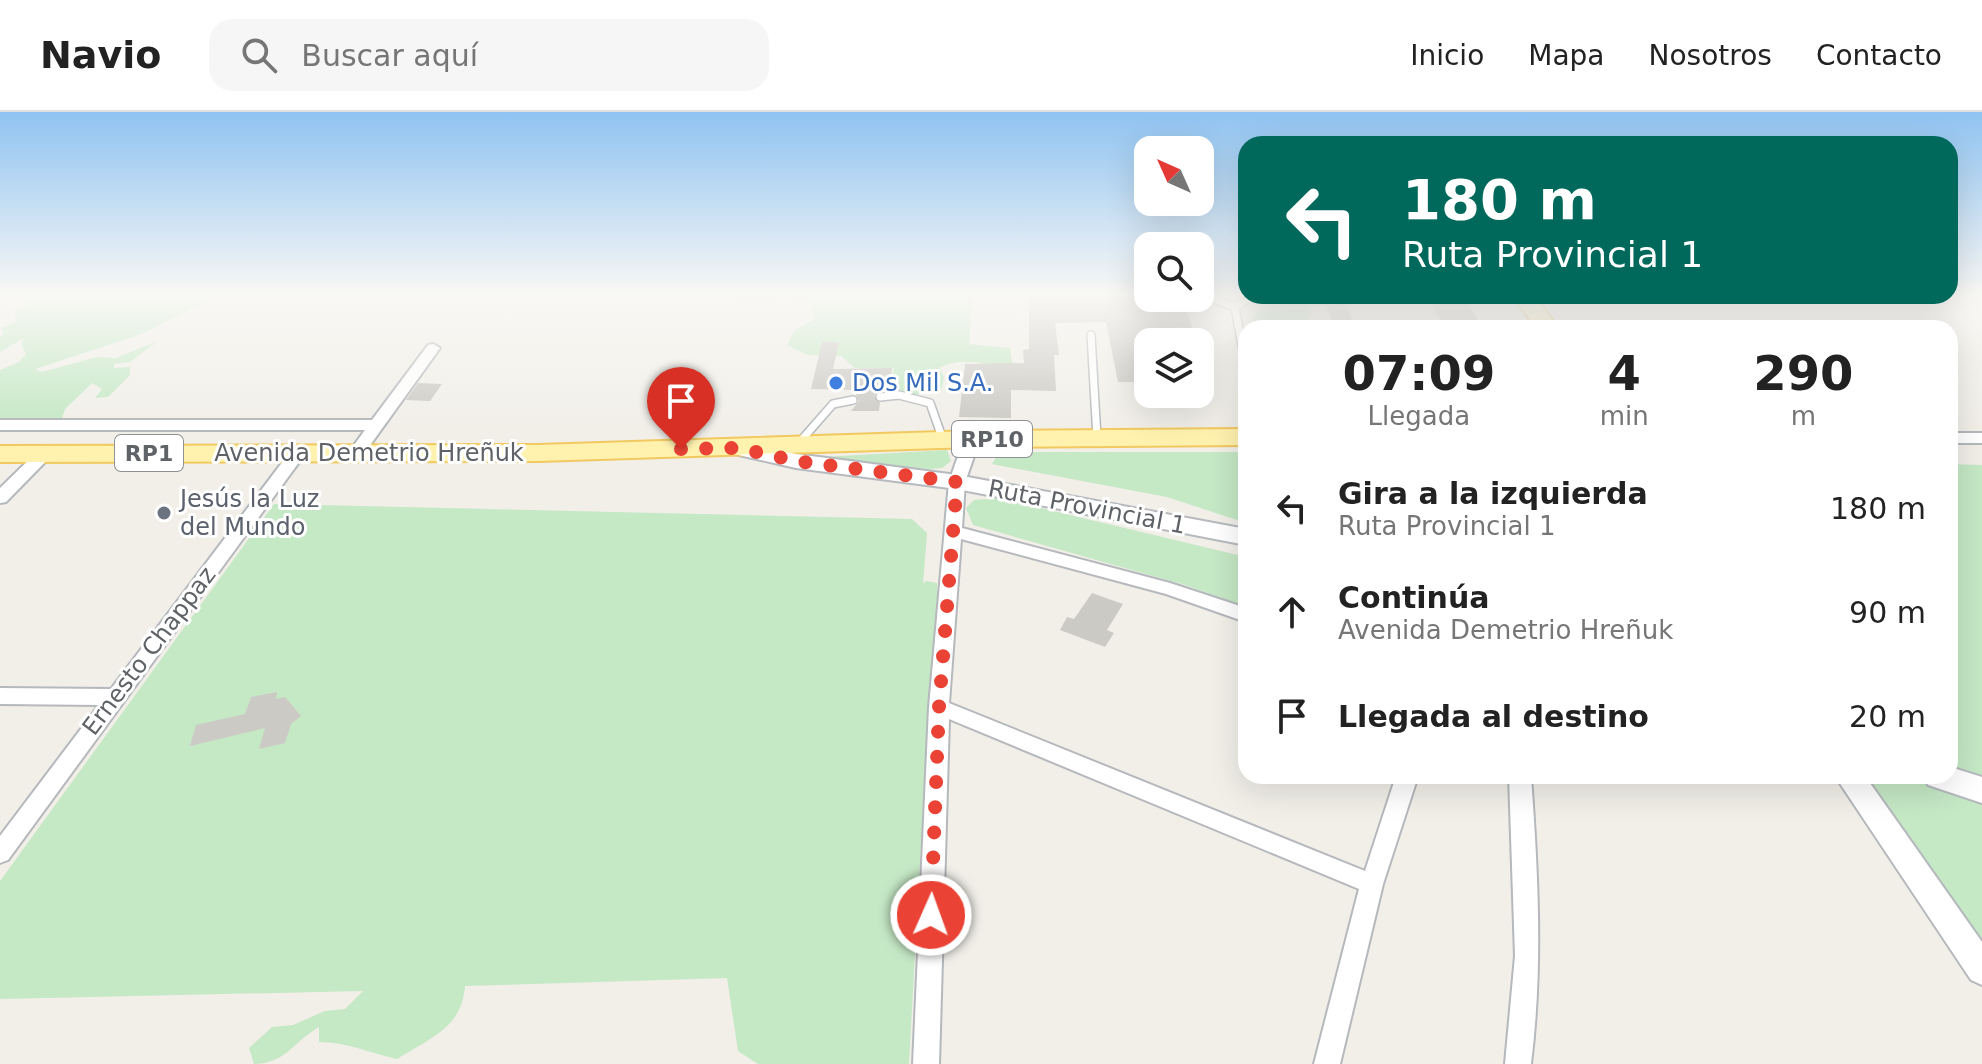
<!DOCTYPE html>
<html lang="es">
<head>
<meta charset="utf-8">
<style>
	body { margin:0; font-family:"DejaVu Sans",sans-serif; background:#f6f6f6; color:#222; height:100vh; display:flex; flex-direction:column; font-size:30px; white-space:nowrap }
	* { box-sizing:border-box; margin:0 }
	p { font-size:26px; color:#767676 }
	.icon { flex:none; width:44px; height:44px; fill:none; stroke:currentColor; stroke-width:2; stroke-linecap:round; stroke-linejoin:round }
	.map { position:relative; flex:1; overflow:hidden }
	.sheet { position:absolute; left:1238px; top:208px; width:720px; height:464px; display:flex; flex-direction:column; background:#fff; border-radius:24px; box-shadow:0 8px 32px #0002 }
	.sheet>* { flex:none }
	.hud { position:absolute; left:1238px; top:24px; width:720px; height:168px; border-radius:24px; box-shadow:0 8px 32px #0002; background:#00695c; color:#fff; overflow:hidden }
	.needle { width:52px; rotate:315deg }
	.buttons { position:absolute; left:1134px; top:24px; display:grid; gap:16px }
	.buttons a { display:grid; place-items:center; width:80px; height:80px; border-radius:16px; background:#fff; box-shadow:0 8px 32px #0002; font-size:40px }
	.pin { position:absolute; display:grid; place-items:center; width:68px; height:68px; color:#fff; margin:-82px -34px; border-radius:50% 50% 50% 0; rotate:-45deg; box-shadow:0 0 8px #0007 }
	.pin .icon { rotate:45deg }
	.me { position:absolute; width:88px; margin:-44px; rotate:2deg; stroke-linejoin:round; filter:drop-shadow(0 0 6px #0008) }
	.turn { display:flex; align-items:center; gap:28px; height:168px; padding:0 32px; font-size:36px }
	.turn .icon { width:104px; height:104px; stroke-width:2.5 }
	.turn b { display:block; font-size:56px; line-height:68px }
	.eta { display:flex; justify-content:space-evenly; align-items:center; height:136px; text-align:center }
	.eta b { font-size:48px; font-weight:600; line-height:56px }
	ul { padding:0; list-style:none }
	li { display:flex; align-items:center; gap:24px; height:104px; padding:0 32px }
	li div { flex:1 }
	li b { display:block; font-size:30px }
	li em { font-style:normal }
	header { display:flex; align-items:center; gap:48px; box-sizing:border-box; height:112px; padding:0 40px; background:#fff; border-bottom:2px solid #e0e0e0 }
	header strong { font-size:38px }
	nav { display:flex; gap:44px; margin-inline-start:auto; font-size:28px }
	.search { width:560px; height:72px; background:#f6f6f6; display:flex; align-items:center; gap:20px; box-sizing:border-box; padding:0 28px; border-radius:24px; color:#767676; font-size:30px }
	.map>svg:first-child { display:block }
	.green { fill:#c5e8c5 }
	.building { fill:#cccac5 }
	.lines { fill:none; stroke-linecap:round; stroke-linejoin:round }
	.service-casing { stroke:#b5b8bc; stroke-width:10 }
	.minor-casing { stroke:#b5b8bc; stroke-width:4 }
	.tertiary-casing { stroke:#b5b8bc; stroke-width:4 }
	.secondary-casing { stroke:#b6babf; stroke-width:4 }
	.primary-casing { stroke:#f2c960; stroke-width:4 }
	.service { stroke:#fff; stroke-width:7 }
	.minor { fill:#fff; fill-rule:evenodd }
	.tertiary { fill:#fff; fill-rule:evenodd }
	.secondary { fill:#fff; fill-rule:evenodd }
	.primary { fill:#fff2af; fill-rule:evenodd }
	.route { stroke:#ea4335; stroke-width:14; stroke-dasharray:0 25.2 }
	.shop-dot { fill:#3f7fe0; stroke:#fff; stroke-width:3 }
	.worship-dot { fill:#6b7280; stroke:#fff; stroke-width:3 }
	.labels { text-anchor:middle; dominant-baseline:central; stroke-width:6; stroke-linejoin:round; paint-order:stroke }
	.shield { fill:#fff; stroke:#8f9295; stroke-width:2 }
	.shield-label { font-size:22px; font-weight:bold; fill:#5f6368 }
	.shop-label { font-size:24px; fill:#366cbe; stroke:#fff; text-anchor:start }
	.street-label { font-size:24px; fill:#5f6368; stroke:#fff }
	.worship-label { font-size:24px; fill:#5b616d; stroke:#fff; text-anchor:start }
</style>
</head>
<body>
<header>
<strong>Navio</strong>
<div class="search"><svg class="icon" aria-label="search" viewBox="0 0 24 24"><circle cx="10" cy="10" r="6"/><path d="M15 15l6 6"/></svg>Buscar aquí</div>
<nav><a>Inicio</a><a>Mapa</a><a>Nosotros</a><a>Contacto</a></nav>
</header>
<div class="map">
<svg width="1982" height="952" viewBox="0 0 1982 952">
	<rect width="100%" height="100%" fill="#f1efe8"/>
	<!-- green -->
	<path class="green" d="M18 182H221L142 222 35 257 42 260 97 245 116 246 158 229 130 250 114 252V256L130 255V263L108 285 95 286 102 277 92 271 65 297 61 310 0 314V258L19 250 26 242 21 232 24 226 0 240V225L4 222 1 216 17 209 14 199 29 193Z
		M704 182H973L969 232 1010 236 1014 261C991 251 963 244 939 256L944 265 942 276 900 287 890 276 894 256H855L841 244 808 243 787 233 795 218 813 208 811 190C781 186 727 194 704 182Z
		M1265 184H1322L1336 190 1309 196 1312 201 1303 215 1253 216V206Z
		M947 338 951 349 942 356 930 357 805 346Z
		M999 340H1246V411L1167 385 992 352Z
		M1950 352 1982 353V873L1902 761 1845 664H1950Z
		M999 386 1246 445V495L1185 473 973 413 966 396 974 388Z
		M274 392 912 407 927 421 923 472 926 469 937 471 938 535 926 708 921 732 909 952H758L738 939 727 866 465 874C462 916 430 926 397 947 370 941 346 930 319 930V915C293 930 285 952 254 952L249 936 272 915 293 913 325 899 345 897 363 879 0 887V769Z"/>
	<!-- building -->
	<path class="building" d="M1029 182H1148V186L1153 187 1184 188 1196 230H1148V270H1118L1106 210 1055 211 1059 243H1054L1056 279 1011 278V306L959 305 965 252 1024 251 1023 238 1029 237Z
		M1322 184H1342L1356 216H1335Z
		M1427 184H1463L1483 216H1445Z
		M822 230H839L833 257 892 256 890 276 874 283 880 291 879 299H851L859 289 854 278 811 277Z
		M418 271 442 272 430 289 406 288Z
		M1092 481 1123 492 1107 518 1114 521 1105 535 1060 518 1067 505 1074 507Z
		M277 580 276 587 285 585 301 604 291 612 285 631 259 637 265 616 190 634 196 613 245 602 251 585Z"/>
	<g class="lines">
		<defs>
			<path id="service" d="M1200 182 1235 195
				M1091 223 1097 326
				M1246 255 1235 195 1253 184
				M880 285 899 283 930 291 943 328
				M797 333 833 292 853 288"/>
			<path id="minor" d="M433 232 440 236 363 343 357 345 349 340 365 318H0V308H372L428 233Z
				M1950 321H1982V331H1950Z
				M972 322 980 327 965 370 962 416 1170 471 1246 496V510L1166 482 961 427 949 591 1365 759 1396 664H1418L1383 772 1340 952H1314L1359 777 949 607 939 952H913L929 595 949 370 964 327Z
				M299 334 305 336 307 339 305 342 8 748 0 751V724L99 593 0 592V576L111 577 293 336Z
				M44 337 52 342 50 345 6 390 0 391V376L38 339Z
				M1509 664H1531C1538 761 1543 856 1531 952H1505L1515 844Z"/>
			<path id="tertiary" d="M1835 664H1865L1982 830V873L1971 868Z"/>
			<path id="secondary" d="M738 329 796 342 957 363 1246 417V433L957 377 796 356 730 341 727 336 730 331Z
				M1950 655 1982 665V691L1928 673 1924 664H1950Z"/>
			<path id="primary" d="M1513 184H1535L1558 216H1536Z
				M1246 317V333L972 335 538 349 0 350V334L538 333 972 319Z"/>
		</defs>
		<!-- service casing -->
		<use href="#service" class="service-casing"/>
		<!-- minor casing -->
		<use href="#minor" class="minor-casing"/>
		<!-- tertiary casing -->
		<use href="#tertiary" class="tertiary-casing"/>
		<!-- secondary casing -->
		<use href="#secondary" class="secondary-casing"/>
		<!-- primary casing -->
		<use href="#primary" class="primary-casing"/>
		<!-- service -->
		<use href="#service" class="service"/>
		<!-- minor -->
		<use href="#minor" class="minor"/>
		<!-- tertiary -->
		<use href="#tertiary" class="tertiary"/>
		<!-- secondary -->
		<use href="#secondary" class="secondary"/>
		<!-- primary -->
		<use href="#primary" class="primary"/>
	</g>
	<!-- sky -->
	<linearGradient id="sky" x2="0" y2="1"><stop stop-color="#8fc3f1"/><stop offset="0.58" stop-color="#f9f8f5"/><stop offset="1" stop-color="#f9f8f5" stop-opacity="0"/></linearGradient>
	<rect width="1982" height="315" fill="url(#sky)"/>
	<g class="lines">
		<!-- route -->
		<path class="route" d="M681 337 738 336 796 349 957 370 939 595 931 803"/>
	</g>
	<!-- markers -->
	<circle class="shop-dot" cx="836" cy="271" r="8"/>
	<circle class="worship-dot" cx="164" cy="401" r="8"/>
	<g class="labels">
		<!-- shield labels -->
		<g class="shield">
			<rect x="952" y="309" width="80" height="36" rx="6"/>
			<rect x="115" y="323" width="68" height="36" rx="6"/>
		</g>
		<g class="shield-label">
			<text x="992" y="327">RP10</text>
			<text x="149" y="341">RP1</text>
		</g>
		<!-- shop labels -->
		<g class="shop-label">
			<text x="852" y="271">Dos Mil S.A.</text>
		</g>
		<!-- street labels -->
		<g class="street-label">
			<text x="369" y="341">Avenida Demetrio Hreñuk</text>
			<text transform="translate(1087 395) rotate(11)">Ruta Provincial 1</text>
			<text transform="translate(149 539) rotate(-53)">Ernesto Chappaz</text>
		</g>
		<!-- worship labels -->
		<g class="worship-label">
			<text x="180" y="387">Jesús la Luz<tspan x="180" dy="28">del Mundo</tspan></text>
		</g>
	</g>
</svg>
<div class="buttons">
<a><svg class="needle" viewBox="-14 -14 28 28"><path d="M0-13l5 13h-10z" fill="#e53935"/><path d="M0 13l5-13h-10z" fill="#767676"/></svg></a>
<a><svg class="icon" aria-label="search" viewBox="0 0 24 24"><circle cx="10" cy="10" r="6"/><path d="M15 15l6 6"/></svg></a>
<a><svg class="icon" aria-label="layers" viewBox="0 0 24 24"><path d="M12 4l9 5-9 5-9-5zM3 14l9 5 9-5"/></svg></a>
</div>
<div class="pin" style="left:681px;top:337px;background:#d93025"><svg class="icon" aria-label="arrive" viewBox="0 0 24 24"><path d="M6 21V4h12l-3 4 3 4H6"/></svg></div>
<svg class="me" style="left:931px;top:803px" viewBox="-20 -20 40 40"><circle r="17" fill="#ea4335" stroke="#fff" stroke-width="3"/><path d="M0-11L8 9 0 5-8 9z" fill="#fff"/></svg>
<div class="hud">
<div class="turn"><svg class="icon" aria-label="left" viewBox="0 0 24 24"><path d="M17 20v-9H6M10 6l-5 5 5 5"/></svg><div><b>180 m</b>Ruta Provincial 1</div></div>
</div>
<section class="sheet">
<div class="eta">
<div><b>07:09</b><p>Llegada</p></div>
<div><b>4</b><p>min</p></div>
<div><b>290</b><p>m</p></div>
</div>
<ul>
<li><svg class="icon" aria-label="left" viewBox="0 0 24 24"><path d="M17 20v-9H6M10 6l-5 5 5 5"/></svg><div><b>Gira a la izquierda</b><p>Ruta Provincial 1</p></div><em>180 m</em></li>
<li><svg class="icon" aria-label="ahead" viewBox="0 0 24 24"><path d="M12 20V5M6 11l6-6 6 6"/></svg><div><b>Continúa</b><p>Avenida Demetrio Hreñuk</p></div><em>90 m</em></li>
<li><svg class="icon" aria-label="arrive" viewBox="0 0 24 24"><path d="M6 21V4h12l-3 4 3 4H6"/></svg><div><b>Llegada al destino</b></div><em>20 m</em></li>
</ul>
</section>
</div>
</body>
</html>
